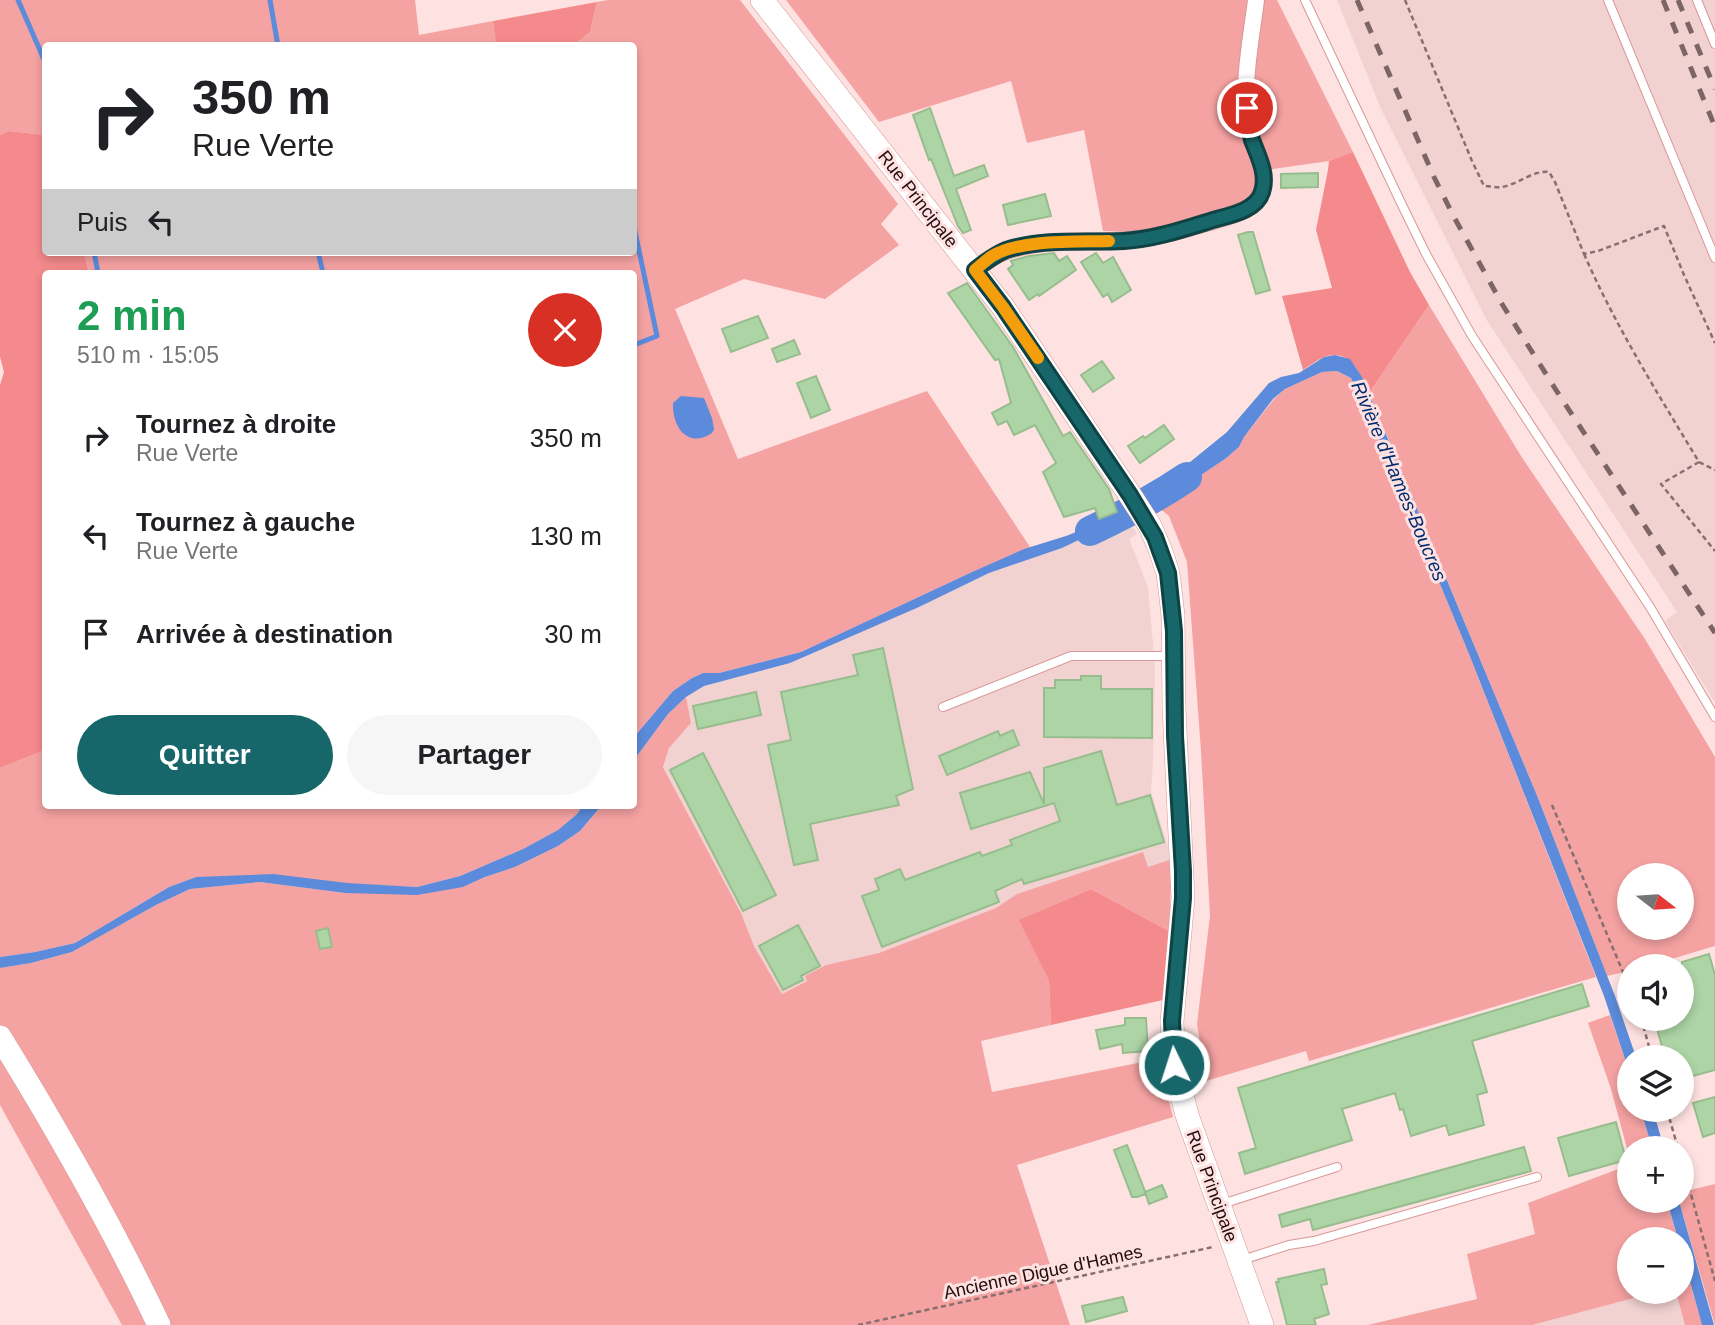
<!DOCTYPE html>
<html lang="fr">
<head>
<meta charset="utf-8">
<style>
	body { margin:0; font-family:Arial,sans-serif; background:#f6f6f6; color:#202124; height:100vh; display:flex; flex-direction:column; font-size:26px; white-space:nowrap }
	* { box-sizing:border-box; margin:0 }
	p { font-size:23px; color:#757577 }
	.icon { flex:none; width:38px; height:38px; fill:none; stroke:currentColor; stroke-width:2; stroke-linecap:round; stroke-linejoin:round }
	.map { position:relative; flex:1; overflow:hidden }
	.side { position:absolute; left:42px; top:270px; width:595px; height:539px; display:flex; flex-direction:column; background:#fff; border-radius:7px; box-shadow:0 4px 10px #0003 }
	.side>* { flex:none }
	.banner { position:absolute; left:42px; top:42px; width:595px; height:214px; border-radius:7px; box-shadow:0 4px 10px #0003; background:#fff; color:#202124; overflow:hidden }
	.needle { width:46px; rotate:107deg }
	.buttons { position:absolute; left:1617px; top:863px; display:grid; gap:14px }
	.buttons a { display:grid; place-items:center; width:77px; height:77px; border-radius:50%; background:#fff; box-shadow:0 4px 10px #0003; font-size:35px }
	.pin { position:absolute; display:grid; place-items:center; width:60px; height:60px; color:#fff; margin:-30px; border:4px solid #fff; border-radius:50%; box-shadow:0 2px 7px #0007 }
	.me { position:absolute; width:77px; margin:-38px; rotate:356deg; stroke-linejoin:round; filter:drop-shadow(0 0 5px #0008) }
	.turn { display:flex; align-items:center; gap:24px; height:147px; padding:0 35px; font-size:32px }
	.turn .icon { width:91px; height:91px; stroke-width:2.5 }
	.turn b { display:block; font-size:49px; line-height:60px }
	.then { display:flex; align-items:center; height:66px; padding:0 35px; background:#0003; gap:14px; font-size:26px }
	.round { display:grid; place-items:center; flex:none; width:74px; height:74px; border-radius:37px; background:#f6f6f6 }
	.overview { display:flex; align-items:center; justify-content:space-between; height:119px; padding:0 35px }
	h1 { font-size:42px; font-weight:600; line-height:52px; color:#1e9e55 }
	.cta { display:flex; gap:14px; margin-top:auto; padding:14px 35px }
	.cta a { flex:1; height:80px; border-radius:42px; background:#176669; color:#fff; font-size:28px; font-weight:600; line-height:80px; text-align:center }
	.cta a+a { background:#f6f6f6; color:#202124 }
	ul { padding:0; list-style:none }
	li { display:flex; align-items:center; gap:21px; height:98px; padding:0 35px }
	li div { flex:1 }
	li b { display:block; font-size:26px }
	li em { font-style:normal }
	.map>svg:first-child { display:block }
	.built { fill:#f1d2d1 }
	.green { fill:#f5a2a2; fill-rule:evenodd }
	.forest { fill:#f48a8b }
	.water { fill:#5b8bda }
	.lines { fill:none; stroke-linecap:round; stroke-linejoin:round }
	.stream { stroke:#5b8bda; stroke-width:5 }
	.river { stroke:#5b8bda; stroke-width:30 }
	.building { fill:#add4a5; stroke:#97bd8e; stroke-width:2 }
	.lane-casing { stroke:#d89897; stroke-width:10 }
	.street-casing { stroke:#d89897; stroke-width:18 }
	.secondary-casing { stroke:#d89897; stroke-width:24 }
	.path { stroke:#886f6f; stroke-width:2.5; stroke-dasharray:5 3.5; stroke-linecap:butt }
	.lane { stroke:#fff; stroke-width:8 }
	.street { stroke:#fff; stroke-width:16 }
	.secondary { stroke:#fff; stroke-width:23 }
	.rail { stroke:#7d6465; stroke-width:5; stroke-dasharray:12 12; stroke-linecap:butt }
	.route-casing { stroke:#0f4244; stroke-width:18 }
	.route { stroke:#176669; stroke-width:12 }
	.slow { stroke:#f59e0b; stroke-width:12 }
	.labels { text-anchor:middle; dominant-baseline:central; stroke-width:6; stroke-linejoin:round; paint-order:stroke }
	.street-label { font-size:18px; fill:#230c0d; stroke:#fee2e1 }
	.water-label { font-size:19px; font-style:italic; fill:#002c71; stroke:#fee2e1 }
</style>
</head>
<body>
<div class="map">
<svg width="1715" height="1325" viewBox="0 0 1715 1325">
	<rect width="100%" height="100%" fill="#fee2e1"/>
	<!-- built -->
	<path class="built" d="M1337 0H1715V703L1665 621 1677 612 1486 319 1381 109Z
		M1127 517 1137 534 1129 539 1148 587 1155 666 1153 762 1151 792 1172 859 1148 867 1143 852 1018 894 996 908 879 953 826 965 805 976 808 980 782 994 754 946 741 913 663 766 669 748 691 723 686 697 704 686 790 663 919 607 989 573 1062 548Z
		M1657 1292H1676L1685 1325H1532Z"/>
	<!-- green -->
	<path class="green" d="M0 0H415L419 35 493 21 496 45 46 46 45 135 9 131 0 135Z
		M608 0H740L898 204 881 224 899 245 825 299 744 279 675 309 738 459 927 391 1030 547 972 572 801 652 719 673H703L692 678 673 691 634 737V273H89L84 252H634V46L574 45 590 32 597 2Z
		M786 0H1277L1353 152 1329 161 1273 169 1246 202 1145 232 1103 231 1084 130 1027 143 1011 81 879 122Z
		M1429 305 1521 456 1645 639 1715 757V946L1648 966H1629V971L1607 976 1538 798 1369 393ZM1629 875H1682V928H1629Z
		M1337 371 1351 378 1386 454 1469 654 1596 977 1309 1061 1306 1051 1206 1081 1197 1024 1210 916 1201 751 1187 562 1169 516 1159 508 1186 489 1201 475 1225 459 1239 447 1244 437 1274 399 1285 389 1322 372Z
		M686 697 691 723 669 748 663 767 741 913 754 946 782 994 807 981 805 976 826 965 879 953 996 908 1017 894 1143 852 1148 867 1172 859 1169 931 1091 889 1020 920 1049 981 1051 1025 981 1041 992 1092 1158 1059 1173 1117 1017 1165 1070 1325H122L0 1105V968L31 963 72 952 156 905 190 889 260 882 345 893 463 887 485 877 515 867 558 846 580 831 602 805H634V760L668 714Z
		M45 750 46 805H583L577 814 558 830 523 849 460 876 417 887 196 877 169 887 75 943 35 952 0 957V768Z
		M1610 1015 1629 1071V1110H1641L1652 1148H1629V1156L1611 1089 1588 1023Z
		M1629 1165V1200L1667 1201 1678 1239H1629V1292H1657L1532 1325H1368L1477 1299 1467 1254 1535 1234 1528 1203Z
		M1715 1184V1325L1679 1201 1682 1200V1192Z
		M1682 1252 1702 1325H1685L1676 1292H1682Z"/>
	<!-- forest -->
	<path class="forest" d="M597 2 590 32 574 45H496L493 21Z
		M9 131 45 135 46 252H84L89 273H46L45 750 0 768V385L4 372 0 357V135Z
		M1353 152 1410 272 1429 305 1369 393C1360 373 1349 346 1322 358 1316 361 1309 366 1303 370L1282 296 1332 288 1316 230 1328 170 1329 161Z
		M1091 889 1169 931 1163 1000 1051 1025 1049 981 1019 920Z"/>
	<!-- water -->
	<path class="water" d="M1335 355 1350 359 1362 377 1538 798 1615 996 1636 1057H1629V1071L1604 996 1469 654 1386 454 1351 378 1337 371 1322 372 1285 389 1273 399 1244 437 1239 447 1225 459 1201 475 1186 489 1159 508 1152 493 1227 432 1269 383 1281 377 1299 373 1324 357Z
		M681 396 704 398 712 418 714 429 712 433C688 449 672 427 673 403Z
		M1125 509 1127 517 1062 548 989 573 919 607 790 663 704 686 686 697 668 714 634 760V737L673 691 692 678 703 673H719L801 652 972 572 1024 549 1066 536 1102 522Z
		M583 805H602L580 831 558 846 515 867 485 877 463 887 417 895 345 893 260 882 190 889 156 905 72 952 31 963 0 968V957L35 952 75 943 169 887 196 877 273 874 347 883 417 887 460 876 523 849 558 830 577 814Z
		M1641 1110H1653L1664 1148H1652Z
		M1667 1201H1679L1714 1325H1702L1682 1252V1239H1678Z"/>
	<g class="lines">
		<!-- stream -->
		<path class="stream" d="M18 0 46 64
			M270 0 278 46
			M634 227 657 336 634 345
			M94 252 98 273
			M318 252 323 273"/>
		<!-- river -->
		<path class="river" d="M1090 531C1124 515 1156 498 1187 477"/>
	</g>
	<!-- building -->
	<path class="building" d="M930 108 954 176 984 165 988 176 956 189 971 230 963 233 958 226 931 159 929 160 913 115Z
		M1318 173V187L1281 188V174Z
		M1045 194 1051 216 1008 225 1003 205Z
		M1248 232H1253L1270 290 1256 294 1238 235Z
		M1054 253 1059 261 1067 256 1076 270 1039 296 1038 294 1029 300 1008 269 1013 265 1011 261 1029 256Z
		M1096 253 1103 263 1113 257 1131 290 1112 302 1108 294 1103 297 1081 262Z
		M967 283 1013 347 1063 436 1070 432 1109 489 1117 512 1099 519 1095 508 1064 517 1043 472 1056 463 1035 425 1014 435 1007 421 998 425 992 413 1011 403 999 359 995 360 948 293Z
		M758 316 768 338 731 352 722 329Z
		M794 340 800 354 777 362 772 349Z
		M1102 361 1114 378 1093 392 1081 375Z
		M816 376 830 410 811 418 797 383Z
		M1164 425 1174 439 1140 463 1128 446 1143 436 1145 438Z
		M883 648 913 789 896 796 899 805 810 824 818 860 794 865 768 745 791 740 781 692 858 675 853 655Z
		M1081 676H1101V689H1152V738L1044 737V688H1055V680H1081Z
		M756 692 761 715 698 729 693 706Z
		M1013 730 1019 745 947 775 939 756 998 731 1000 736Z
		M1101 751 1117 805 1150 795 1164 842 1024 884 1022 879 995 891 999 902 882 947 862 896 879 890 875 879 900 869 905 880 980 852 982 856 1012 845 1010 840 1060 821 1054 803 971 829 960 793 1030 772 1044 804V768Z
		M703 753 776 895 743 911 670 770Z
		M798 925 820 966 801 976 803 980 783 990 759 946Z
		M328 928 332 947 320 949 316 931Z
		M1709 954 1715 975V1070L1682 1079V1057H1665L1654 1018H1682V962Z
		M1582 984 1589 1006 1472 1041 1487 1092 1477 1095 1484 1125 1449 1135 1446 1125 1411 1136 1403 1109 1400 1110 1395 1093 1342 1109 1352 1140 1245 1174 1239 1153 1256 1148 1238 1088Z
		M1125 1018H1146L1148 1051 1123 1053 1122 1044 1100 1049 1096 1030 1125 1025Z
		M1715 1097V1133L1703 1137 1693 1103Z
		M1616 1122 1626 1160 1569 1176 1558 1138Z
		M1127 1145 1146 1194 1137 1197H1132L1114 1150Z
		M1524 1147 1531 1171 1313 1230 1310 1219 1282 1227 1279 1215Z
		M1162 1185 1167 1197 1149 1204 1145 1192Z
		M1324 1269 1327 1284 1321 1285 1329 1314 1314 1319 1316 1325H1287L1276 1282H1279L1278 1279Z
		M1123 1297 1127 1311 1086 1322 1082 1306Z"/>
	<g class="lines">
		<defs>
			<path id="lane" d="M1305 0 1402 205 1426 254 1472 336 1650 607 1715 717
				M1608 0 1715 258
				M1697 0 1715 44
				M943 707 1071 656H1172
				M1222 1204 1337 1167
				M1242 1260 1289 1245 1314 1241 1537 1177"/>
			<path id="street" d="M975 270C985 262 994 255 1006 251 1045 237 1088 244 1128 240 1158 238 1187 228 1216 220 1231 215 1254 211 1261 194 1271 173 1253 148 1249 127 1241 86 1251 41 1256 0"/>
			<path id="secondary" d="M762 0 1003 307 1130 495 1150 526 1160 549 1168 573 1173 615 1174 708 1183 898 1172 1022 1174 1065 1187 1115 1262 1325
				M0 1037C58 1131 112 1226 159 1325"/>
		</defs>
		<!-- lane casing -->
		<use href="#lane" class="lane-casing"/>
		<!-- street casing -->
		<use href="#street" class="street-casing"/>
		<!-- secondary casing -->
		<use href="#secondary" class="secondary-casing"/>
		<!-- path -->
		<path class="path" d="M1405 0 1472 161 1484 186C1490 186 1496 188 1501 187 1518 185 1532 170 1549 172L1555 182 1584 254 1598 251 1664 226 1684 275 1715 343
			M1584 254C1616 327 1658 394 1699 462L1715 470
			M1699 462 1661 484 1715 551
			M1552 805 1629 986
			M1641 1018 1652 1057
			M1667 1110 1678 1148
			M1682 1162 1715 1281
			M858 1325 1213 1247"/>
		<!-- lane -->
		<use href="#lane" class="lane"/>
		<!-- street -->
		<use href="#street" class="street"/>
		<!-- secondary -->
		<use href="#secondary" class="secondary"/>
		<!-- rail -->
		<path class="rail" d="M1357 0 1434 177 1454 217 1502 304 1556 390 1715 633
			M1663 0 1715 127
			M1678 0 1715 89"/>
	</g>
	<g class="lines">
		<defs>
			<path id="route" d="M1174 1065 1172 1021 1183 898V871L1175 736 1174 631 1168 573 1155 537 1130 495 1003 307 975 270C985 262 994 255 1006 250 1043 238 1086 243 1124 241 1155 239 1184 229 1213 220 1230 215 1256 211 1262 192 1268 174 1258 156 1252 140 1249 129 1248 119 1247 108"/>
		</defs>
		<!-- route casing -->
		<use href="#route" class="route-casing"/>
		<!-- route -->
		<use href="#route" class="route"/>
		<!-- slow -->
		<path class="slow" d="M1038 358 1003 307 975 270C980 266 986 260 992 256 1021 239 1077 242 1109 241"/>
	</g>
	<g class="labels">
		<!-- street labels -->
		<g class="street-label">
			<text transform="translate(918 199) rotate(52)">Rue Principale</text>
			<text transform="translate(1212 1186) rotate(70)">Rue Principale</text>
			<text transform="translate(1043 1272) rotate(-12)">Ancienne Digue d'Hames</text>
		</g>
		<!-- water labels -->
		<g class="water-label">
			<text transform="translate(1399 481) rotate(67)">Rivière d'Hames-Boucres</text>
		</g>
	</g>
</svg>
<div class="buttons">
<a><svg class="needle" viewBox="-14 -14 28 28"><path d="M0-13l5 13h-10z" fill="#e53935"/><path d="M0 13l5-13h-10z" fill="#757577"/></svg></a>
<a><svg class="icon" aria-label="sound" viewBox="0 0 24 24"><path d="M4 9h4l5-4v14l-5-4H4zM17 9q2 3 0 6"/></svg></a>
<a><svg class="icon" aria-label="layers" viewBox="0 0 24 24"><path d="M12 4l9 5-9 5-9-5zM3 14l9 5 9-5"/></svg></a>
<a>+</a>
<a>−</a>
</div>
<div class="pin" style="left:1247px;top:108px;background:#d93025"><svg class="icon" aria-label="arrive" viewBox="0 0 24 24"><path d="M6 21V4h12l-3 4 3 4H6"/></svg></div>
<svg class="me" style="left:1174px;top:1065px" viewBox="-20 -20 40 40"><circle r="17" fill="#176669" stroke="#fff" stroke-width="3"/><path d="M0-11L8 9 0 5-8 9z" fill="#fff"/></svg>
<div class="banner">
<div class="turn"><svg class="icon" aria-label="right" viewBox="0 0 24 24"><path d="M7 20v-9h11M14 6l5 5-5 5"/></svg><div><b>350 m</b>Rue Verte</div></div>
<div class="then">Puis<svg class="icon" aria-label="left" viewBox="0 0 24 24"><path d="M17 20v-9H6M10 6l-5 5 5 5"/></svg></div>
</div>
<section class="side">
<div class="overview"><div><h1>2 min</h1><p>510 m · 15:05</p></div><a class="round" style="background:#d93025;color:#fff"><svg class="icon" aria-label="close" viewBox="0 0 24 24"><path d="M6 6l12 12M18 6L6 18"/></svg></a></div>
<ul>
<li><svg class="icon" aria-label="right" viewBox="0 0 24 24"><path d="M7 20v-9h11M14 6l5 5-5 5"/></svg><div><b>Tournez à droite</b><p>Rue Verte</p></div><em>350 m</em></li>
<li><svg class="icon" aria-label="left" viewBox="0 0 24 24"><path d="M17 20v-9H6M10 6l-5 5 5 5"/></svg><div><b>Tournez à gauche</b><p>Rue Verte</p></div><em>130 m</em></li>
<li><svg class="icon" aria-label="arrive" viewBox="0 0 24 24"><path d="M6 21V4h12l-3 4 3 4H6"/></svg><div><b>Arrivée à destination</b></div><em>30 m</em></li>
</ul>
<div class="cta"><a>Quitter</a><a>Partager</a></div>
</section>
</div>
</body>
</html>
